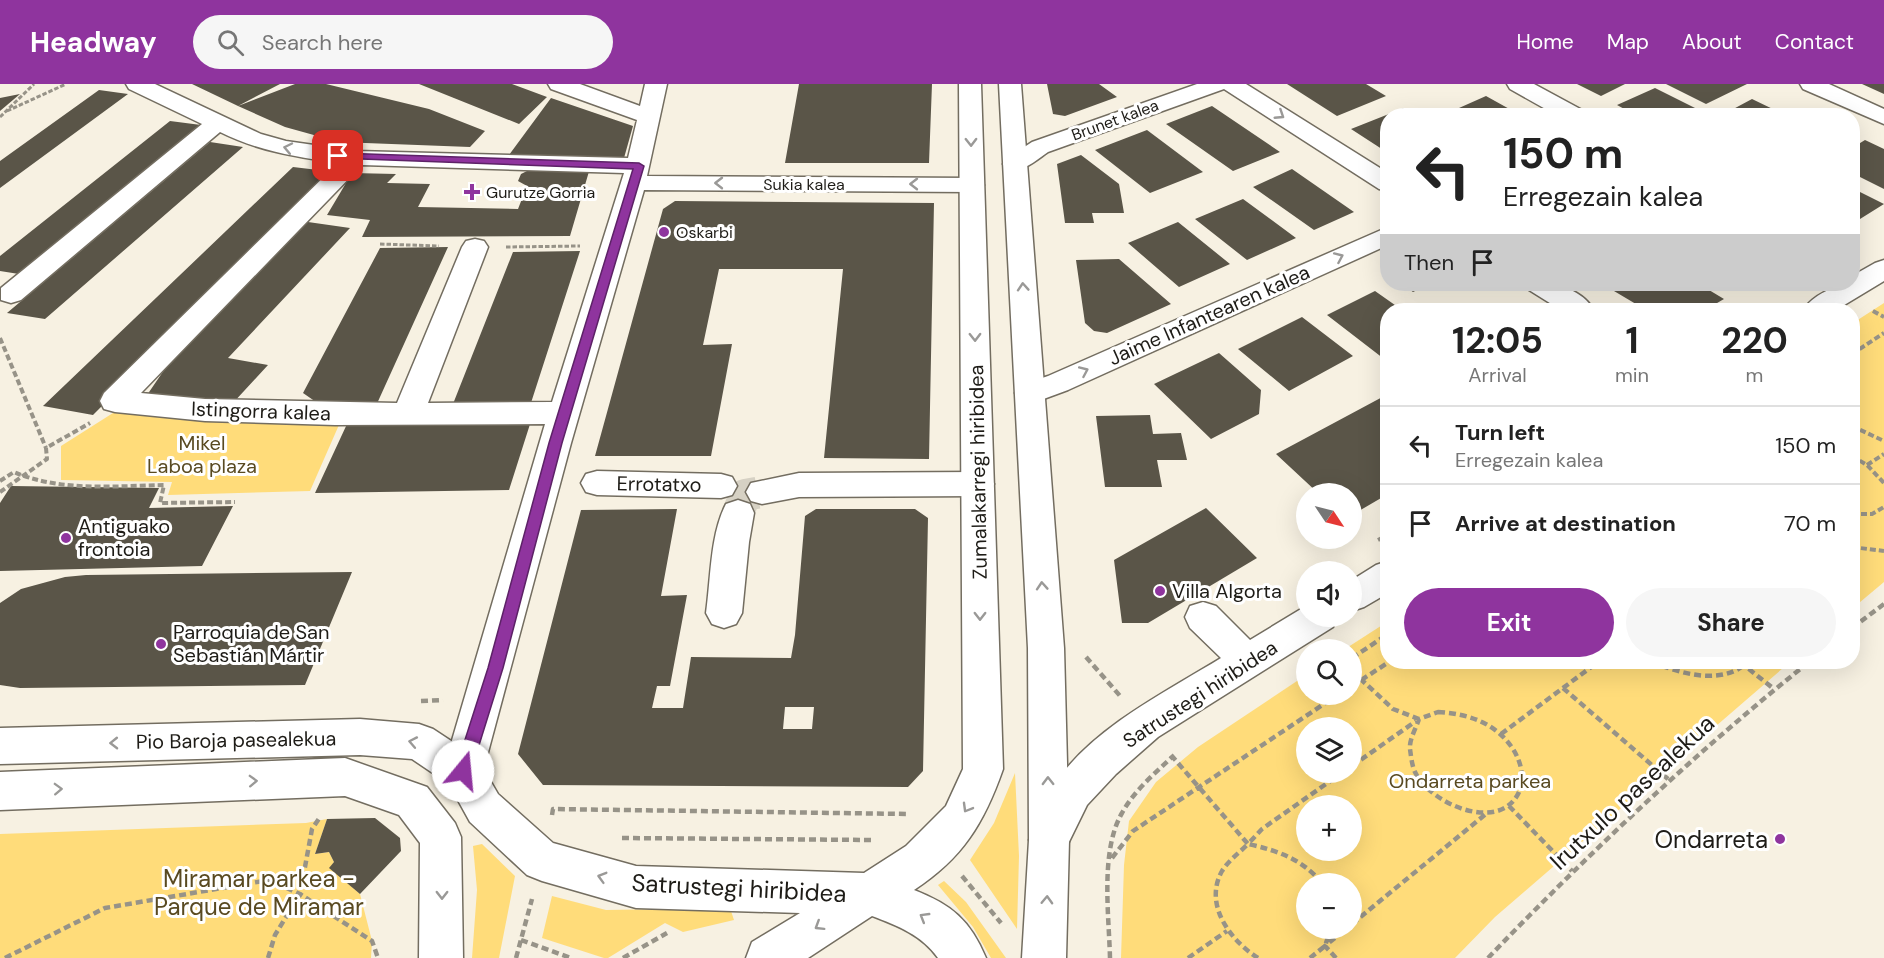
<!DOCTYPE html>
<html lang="en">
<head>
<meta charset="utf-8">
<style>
	body { margin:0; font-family:"DM Sans",sans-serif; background:#f6f6f6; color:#222; height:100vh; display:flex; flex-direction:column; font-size:22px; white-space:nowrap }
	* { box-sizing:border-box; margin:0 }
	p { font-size:20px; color:#767676 }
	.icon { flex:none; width:33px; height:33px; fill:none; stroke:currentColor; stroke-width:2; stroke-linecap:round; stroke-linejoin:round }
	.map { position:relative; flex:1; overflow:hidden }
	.drawer { position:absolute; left:1380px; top:219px; width:480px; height:366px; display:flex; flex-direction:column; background:#fff; border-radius:24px; box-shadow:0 6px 24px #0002 }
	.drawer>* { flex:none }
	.guide { position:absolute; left:1380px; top:24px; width:480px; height:183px; border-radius:24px; box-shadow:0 6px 24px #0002; background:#fff; color:#222; overflow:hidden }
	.needle { width:39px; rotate:125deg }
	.buttons { position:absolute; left:1296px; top:399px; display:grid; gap:12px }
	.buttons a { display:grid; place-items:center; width:66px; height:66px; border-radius:50%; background:#fff; box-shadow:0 6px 24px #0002; font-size:30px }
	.pin { position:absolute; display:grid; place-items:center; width:51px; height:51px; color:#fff; margin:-26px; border-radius:12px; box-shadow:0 3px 9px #0006 }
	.me { position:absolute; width:66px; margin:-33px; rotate:17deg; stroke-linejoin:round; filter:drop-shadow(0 0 4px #0008) }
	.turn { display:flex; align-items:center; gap:21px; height:126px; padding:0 24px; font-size:27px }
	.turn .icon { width:78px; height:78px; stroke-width:2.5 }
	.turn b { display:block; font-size:42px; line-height:51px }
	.then { display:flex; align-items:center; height:57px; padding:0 24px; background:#0003; gap:12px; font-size:22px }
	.eta { display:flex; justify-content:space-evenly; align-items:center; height:102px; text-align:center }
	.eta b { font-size:36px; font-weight:700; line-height:42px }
	.primary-button { display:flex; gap:12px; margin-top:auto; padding:12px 24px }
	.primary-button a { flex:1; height:69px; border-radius:36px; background:#8f349e; color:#fff; font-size:24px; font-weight:700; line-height:69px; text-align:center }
	.primary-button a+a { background:#f6f6f6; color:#222 }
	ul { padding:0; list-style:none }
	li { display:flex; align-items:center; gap:18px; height:78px; padding:0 24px; border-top:2px solid #e0e0e0 }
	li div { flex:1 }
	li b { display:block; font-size:22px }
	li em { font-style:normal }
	header { display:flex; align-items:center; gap:36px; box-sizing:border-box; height:84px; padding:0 30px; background:#8f349e; color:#fff }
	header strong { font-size:28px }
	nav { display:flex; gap:33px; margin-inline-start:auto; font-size:21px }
	.search { width:420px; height:54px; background:#f6f6f6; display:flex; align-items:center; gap:15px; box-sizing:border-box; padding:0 21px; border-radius:33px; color:#767676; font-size:22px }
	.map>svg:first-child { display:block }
	.green { fill:#ffdc7a; fill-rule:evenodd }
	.building { fill:#5a5548; fill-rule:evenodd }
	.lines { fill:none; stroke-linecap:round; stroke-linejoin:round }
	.minor-tunnel { stroke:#d6d1c4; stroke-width:32; stroke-dasharray:32 16; stroke-linecap:butt }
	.minor-casing { stroke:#736d60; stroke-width:3 }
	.major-casing { stroke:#736d60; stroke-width:3 }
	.path-far2 { stroke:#979388; stroke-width:3; stroke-dasharray:4.5 2; stroke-linecap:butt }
	.path-far1 { stroke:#979388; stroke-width:4; stroke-dasharray:6 3; stroke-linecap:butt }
	.path { stroke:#979388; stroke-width:4.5; stroke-dasharray:7 4; stroke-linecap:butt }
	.minor { fill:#fff; fill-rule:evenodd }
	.major { fill:#fff; fill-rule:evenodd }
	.oneway { stroke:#9a9997 }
	.route { fill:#8f349e; stroke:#5d2267; stroke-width:1.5 }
	.poi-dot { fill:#8f349e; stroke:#fff; stroke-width:2 }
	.labels { text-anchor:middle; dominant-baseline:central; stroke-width:6; stroke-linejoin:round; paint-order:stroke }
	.far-street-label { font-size:16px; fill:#1e1c17; stroke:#fff }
	.far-poi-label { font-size:16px; fill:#1e1c17; stroke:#fff; text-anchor:start }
	.street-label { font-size:20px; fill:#1e1c17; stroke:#fff }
	.park-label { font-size:20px; fill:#594a21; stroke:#fff }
	.poi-label { font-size:20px; fill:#1e1c17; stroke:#fff; text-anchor:start }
	.near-street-label { font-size:24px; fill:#1e1c17; stroke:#fff }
	.near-poi-label { font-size:24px; fill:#1e1c17; stroke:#fff; text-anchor:end }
	.near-park-label { font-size:24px; fill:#594a21; stroke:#fff }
</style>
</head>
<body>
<header>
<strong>Headway</strong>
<div class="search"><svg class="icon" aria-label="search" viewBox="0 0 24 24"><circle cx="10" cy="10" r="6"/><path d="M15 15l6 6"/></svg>Search here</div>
<nav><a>Home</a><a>Map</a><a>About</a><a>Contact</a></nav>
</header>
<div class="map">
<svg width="1884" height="874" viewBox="0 0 1884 874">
	<rect width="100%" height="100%" fill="#f7f1e2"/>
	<!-- green -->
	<path class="green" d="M1884 219V498L1853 524V239Z
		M113 329 342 334 310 407 168 411 172 398 61 396V362Z
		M1387 538 1388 578H1790L1495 833 1455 874H1121L1124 781 1129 737 1156 698 1198 663 1306 591V610H1352V566L1345 565ZM1306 644H1352V688H1306ZM1306 722H1352V766H1306ZM1306 800H1352V844H1306Z
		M1015 689 1019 772 1017 845 970 776 994 739Z
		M327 735 315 770 329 768 334 778 330 784 360 810 372 857 371 874H0V750L306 739Z
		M482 760 515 792 499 874H472L477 806 473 762Z
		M944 797 966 818 1006 874H991L973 843 938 801Z
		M552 812 606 826 730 824 734 836 683 848 665 839 608 874H604L542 854Z"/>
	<!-- building -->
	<path class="building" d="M192 0H280L238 22Z
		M295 0H326L429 25 485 47 470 63 339 58 285 43 238 22Z
		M419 0H512L547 13 519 40Z
		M799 0H932L929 79H785Z
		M1047 0H1099L1117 13 1065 32 1053 30Z
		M1287 0H1366L1386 12 1337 32Z
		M1577 0H1625L1601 12Z
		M1666 0H1747L1706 20Z
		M1862 0H1884V10Z
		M1655 4 1697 25 1684 32H1637L1617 21Z
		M99 6 128 10 0 104V77Z
		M20 10 0 27V14Z
		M1486 12 1522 32H1441Z
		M551 14 633 42 624 74 509 71Z
		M1752 15 1783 30H1724Z
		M1212 22 1280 68 1233 87 1166 40Z
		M1404 24 1417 32H1388V69L1351 45Z
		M170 37 201 41 19 190 0 187V172Z
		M1147 46 1203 88 1150 109 1095 66Z
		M1865 56 1884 65V105L1852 89V64Z
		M210 58 243 63 45 235 7 229Z
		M1081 71 1119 100 1124 129H1092L1094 139H1065L1057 80Z
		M293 83 335 88 93 331 43 322Z
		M533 84H590L570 152 362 153 370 136 327 131 352 89 396 90 387 99 430 100 418 123 518 125 527 102 518 97 521 90Z
		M1292 85 1354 128 1314 146 1253 103Z
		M1852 104 1884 120 1852 140Z
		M1243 115 1296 154 1247 176 1195 135Z
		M675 117 934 119 929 375 824 374 843 185H719L703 261 732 260 711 372H595L663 125Z
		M308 138 350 144 228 274 268 281 232 320 145 314 173 273Z
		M1178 138 1230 180 1179 203 1128 159Z
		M448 163 375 324 329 327 303 309 380 164Z
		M580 167 529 325H451L513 168Z
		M1119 175 1171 220 1107 249 1094 247 1085 239 1076 176Z
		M1402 200H1430L1413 208Z
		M1627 200H1699L1724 215 1705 226H1646L1614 207Z
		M1375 207 1402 226H1388V278L1327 231Z
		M1302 233 1353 272 1289 307 1238 265Z
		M1219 269 1261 306 1259 330 1211 355 1154 300Z
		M1388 310V410L1352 431V410H1319L1276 370Z
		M1150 331 1153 350 1181 349 1187 376H1157L1162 403H1105L1096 332Z
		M531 337 509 406 315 409 347 340Z
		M11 402 159 404 149 424 233 422 202 482 0 487V419Z
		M1206 424 1257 474 1148 539H1122L1114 476Z
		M677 425 661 512 687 511 670 602H657L652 624H683L691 573 791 574 795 551 805 432 816 425H915L928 434 923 687 908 703 543 701 518 670 581 426ZM785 623H814L812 645H783Z
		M352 488 305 601 20 604 0 601V519L21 505 65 493 86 491Z
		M375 734 400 754 401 767 360 810 329 784 334 778 329 768 315 770 327 735Z"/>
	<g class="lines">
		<!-- minor-tunnel -->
		<path class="minor-tunnel" d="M738 429 745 411 762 408"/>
		<defs>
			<path id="minor" d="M126 0H155L261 50 286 57 356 67 628 74 637 36 551 5 548 0H580L640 22 645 0H667L647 92 972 94 981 96 984 101 981 106 972 108 644 106 571 359 483 687 477 700 463 705 449 700 443 687 545 340 335 341 205 337 115 328 104 325 100 317 104 309 338 79C296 73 258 67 220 48L21 216 11 219 1 216V204L202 40 129 5ZM362 81 624 89 552 318 428 319 488 163 484 157 475 155 466 157 462 163 397 319 205 315 141 309Z
				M1197 0H1246L1388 89V107L1379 105 1224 5 1048 68C1035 77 1023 89 1006 85L1003 80 1006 75 1032 58Z
				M1507 0H1534L1584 27 1587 32H1558L1510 5Z
				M1800 0H1829L1884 25V40L1803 5Z
				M1388 143V161L1068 306 1030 320 1019 316 1015 309 1019 302 1048 292Z
				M1884 176V197L1836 226H1803C1812 212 1836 200 1852 200V192L1875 179Z
				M1525 200C1550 197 1580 203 1594 226H1561L1529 206Z
				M597 387 721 390 732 393 737 402 732 411 721 414 597 411 586 408 581 399 586 390Z
				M978 388 989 391 994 400 989 409 978 412 799 413 762 420 751 417 746 408 751 399 799 389Z
				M738 416 750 420 754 429 749 458 742 529 736 540 724 544 712 540 706 529C711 494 710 451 726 420Z
				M1388 477V509L1364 523 1352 527V496L1376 481Z
				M1203 518 1216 522 1250 556 1306 522V532H1337L1333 543 1158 653 1116 690 1087 721 1063 770 1049 776 1035 770 1029 756C1037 736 1046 712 1059 694 1097 642 1167 607 1221 574L1190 544 1185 533 1190 522Z"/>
			<path id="major" d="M959 0H981L1003 685C984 739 963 774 914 806 952 821 970 836 986 874H938C922 851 898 842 872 832L808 874H746L752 858 800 829 636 824 542 797 527 791 470 738 449 700 412 675 360 671 0 680V644L360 635 419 640 433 645 477 674 498 710 553 759 636 782 864 789 906 762 946 722 963 685Z
				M999 0H1021L1064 564 1069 756 1066 874H1022L1029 756 1028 564Z
				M345 674 427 703 455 739 461 753 463 874H419L420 759 399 731 345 712 0 726V688Z"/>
		</defs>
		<!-- minor casing -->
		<use href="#minor" class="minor-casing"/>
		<!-- major casing -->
		<use href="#major" class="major-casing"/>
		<!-- path-far2 -->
		<path class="path-far2" d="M7 27 66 0
			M0 33 34 0
			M380 160 439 162
			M506 163 580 162
			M1873 227 1875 228"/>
		<!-- path-far1 -->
		<path class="path-far1" d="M1873 227 1884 233
			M0 254 46 364
			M1852 270 1884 249
			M1852 342 1884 357
			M1852 372 1867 381 1884 399
			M1867 381 1884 370
			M0 397 14 388C60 408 115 402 164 401L160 419 235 418
			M0 408 47 375 46 364 90 339
			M1852 430H1872L1884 423
			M1378 456 1388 451
			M1852 463 1884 467
			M1326 488 1338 480"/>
		<!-- path -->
		<path class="path" d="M1852 544 1884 520
			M1086 573 1121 613
			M1352 574 1388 550
			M1652 578C1682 590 1722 602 1748 578
			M1740 578 1774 605
			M1352 587 1393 625 1419 635
			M1352 602 1389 578
			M1563 604 1668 695
			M421 617 443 616
			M1438 628C1468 630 1495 638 1513 665 1521 678 1525 693 1519 708 1500 750 1430 720 1415 688 1412 682 1411 672 1410 665 1409 656 1416 644 1419 635Z
			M1501 650 1598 578
			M1171 671 1248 760 1262 745 1343 688
			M1352 682 1416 637
			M1509 722 1572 787
			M552 731 553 725 908 730
			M622 754 873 756
			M1112 774 1133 747 1339 610
			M962 792 1001 839
			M1352 840 1487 729
			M521 856 571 874
			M5 874 105 824 269 796 300 810 372 857 378 874
			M268 874 275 851 300 810 312 745 320 733
			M516 874 532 815
			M623 874 667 849
			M1110 874C1109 831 1100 767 1122 729 1134 707 1153 691 1171 674
			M1188 874 1227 847
			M1258 874C1231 857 1203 821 1222 787 1229 776 1239 769 1248 760 1279 767 1302 775 1323 800
			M1310 874 1325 862 1331 844
			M1336 874 1325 862 1347 844
			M1488 874C1589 769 1695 669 1809 578"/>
		<!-- minor -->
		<use href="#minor" class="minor"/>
		<!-- major -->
		<use href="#major" class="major"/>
	</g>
	<!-- one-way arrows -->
	<defs><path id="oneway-chevron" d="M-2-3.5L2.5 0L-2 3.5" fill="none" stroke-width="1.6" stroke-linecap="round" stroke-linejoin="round" transform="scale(1.5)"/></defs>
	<g class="oneway">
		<use href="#oneway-chevron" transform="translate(1280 31) rotate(33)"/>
		<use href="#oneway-chevron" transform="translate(971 58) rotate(89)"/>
		<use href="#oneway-chevron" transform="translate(288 64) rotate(-168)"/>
		<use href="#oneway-chevron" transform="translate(719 99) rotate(-180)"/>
		<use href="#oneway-chevron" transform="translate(914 100) rotate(-180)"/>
		<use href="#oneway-chevron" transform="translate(1339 173) rotate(-24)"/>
		<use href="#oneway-chevron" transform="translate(1023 203) rotate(-94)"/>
		<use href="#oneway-chevron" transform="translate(975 253) rotate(89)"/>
		<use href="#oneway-chevron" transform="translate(1084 287) rotate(-24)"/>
		<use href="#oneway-chevron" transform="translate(1042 502) rotate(-94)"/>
		<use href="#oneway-chevron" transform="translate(980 532) rotate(90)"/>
		<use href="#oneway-chevron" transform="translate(413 658) rotate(-169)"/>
		<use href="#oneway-chevron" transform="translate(114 659) rotate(179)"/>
		<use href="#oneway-chevron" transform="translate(253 697) rotate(-2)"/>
		<use href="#oneway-chevron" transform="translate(1048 697) rotate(-91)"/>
		<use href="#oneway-chevron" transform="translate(58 705) rotate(-2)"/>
		<use href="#oneway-chevron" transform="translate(967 724) rotate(120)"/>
		<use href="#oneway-chevron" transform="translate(602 793) rotate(-164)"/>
		<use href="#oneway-chevron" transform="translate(442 811) rotate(90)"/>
		<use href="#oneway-chevron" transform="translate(1047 816) rotate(-88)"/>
		<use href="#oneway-chevron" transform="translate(924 833) rotate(-149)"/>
		<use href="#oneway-chevron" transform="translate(819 842) rotate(148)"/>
	</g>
	<!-- route -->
	<path class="route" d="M338 69 639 79 644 82 562 359 503 584 471 687 469 693 463 695 457 693 455 687 488 584 549 359 633 85 335 74 333 72Z"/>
	<!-- markers -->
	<g class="poi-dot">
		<path d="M469 99h6v6h6v6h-6v6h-6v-6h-6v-6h6z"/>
		<circle cx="664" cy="148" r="6"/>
		<circle cx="66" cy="454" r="6"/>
		<circle cx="1160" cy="507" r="6"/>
		<circle cx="161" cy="560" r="6"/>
		<circle cx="1780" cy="755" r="6"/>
	</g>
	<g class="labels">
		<!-- far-street labels -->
		<g class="far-street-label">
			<text transform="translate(1115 36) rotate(-20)">Brunet kalea</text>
			<text x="804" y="100">Sukia kalea</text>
		</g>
		<!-- far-poi labels -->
		<g class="far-poi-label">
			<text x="486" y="108">Gurutze Gorria</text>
			<text x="676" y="148">Oskarbi</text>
		</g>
		<!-- street labels -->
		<g class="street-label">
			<text transform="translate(1209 231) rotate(-24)">Jaime Infantearen kalea</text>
			<text transform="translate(261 327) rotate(2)">Istingorra kalea</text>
			<text transform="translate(978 388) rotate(-91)">Zumalakarregi hiribidea</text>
			<text transform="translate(659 400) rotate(1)">Errotatxo</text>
			<text transform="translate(1200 610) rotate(-33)">Satrustegi hiribidea</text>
			<text transform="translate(236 656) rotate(-1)">Pio Baroja pasealekua</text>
		</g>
		<!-- park labels -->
		<g class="park-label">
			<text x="202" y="359">Mikel<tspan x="202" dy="23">Laboa plaza</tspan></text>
			<text x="1470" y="697">Ondarreta parkea</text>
		</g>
		<!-- poi labels -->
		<g class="poi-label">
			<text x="78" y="442">Antiguako<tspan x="78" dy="23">frontoia</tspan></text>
			<text x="1172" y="507">Villa Algorta</text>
			<text x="173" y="548">Parroquia de San<tspan x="173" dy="23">Sebastián Mártir</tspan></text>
		</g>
		<!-- near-street labels -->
		<g class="near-street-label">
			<text transform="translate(1632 708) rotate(-43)">Irutxulo pasealekua</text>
			<text transform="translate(739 804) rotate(3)">Satrustegi hiribidea</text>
		</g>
		<!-- near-poi labels -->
		<g class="near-poi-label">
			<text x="1768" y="755">Ondarreta</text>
		</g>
		<!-- near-park labels -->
		<g class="near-park-label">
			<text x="259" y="794">Miramar parkea -<tspan x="259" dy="28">Parque de Miramar</tspan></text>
		</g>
	</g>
</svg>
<div class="buttons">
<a><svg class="needle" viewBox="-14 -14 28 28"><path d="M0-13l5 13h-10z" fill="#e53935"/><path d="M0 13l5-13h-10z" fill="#767676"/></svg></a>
<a><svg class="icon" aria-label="sound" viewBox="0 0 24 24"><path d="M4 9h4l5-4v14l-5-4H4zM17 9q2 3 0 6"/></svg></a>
<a><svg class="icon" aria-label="search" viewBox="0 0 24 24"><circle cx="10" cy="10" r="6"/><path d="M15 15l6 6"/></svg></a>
<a><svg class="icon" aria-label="layers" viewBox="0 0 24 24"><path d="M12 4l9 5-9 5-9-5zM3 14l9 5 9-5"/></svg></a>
<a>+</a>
<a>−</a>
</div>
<div class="pin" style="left:338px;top:72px;background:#d93025"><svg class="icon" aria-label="arrive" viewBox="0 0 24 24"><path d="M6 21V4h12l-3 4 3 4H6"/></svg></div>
<svg class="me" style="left:463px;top:687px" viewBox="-20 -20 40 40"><circle r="19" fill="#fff"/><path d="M0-13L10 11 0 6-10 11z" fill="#8f349e"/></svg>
<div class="guide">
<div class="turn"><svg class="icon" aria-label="left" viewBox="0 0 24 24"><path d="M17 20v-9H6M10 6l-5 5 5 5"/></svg><div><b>150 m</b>Erregezain kalea</div></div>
<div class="then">Then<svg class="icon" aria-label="arrive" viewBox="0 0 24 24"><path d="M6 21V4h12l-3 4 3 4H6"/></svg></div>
</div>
<section class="drawer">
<div class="eta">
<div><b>12:05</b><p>Arrival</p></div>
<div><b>1</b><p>min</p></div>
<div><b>220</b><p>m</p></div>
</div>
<ul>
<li><svg class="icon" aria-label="left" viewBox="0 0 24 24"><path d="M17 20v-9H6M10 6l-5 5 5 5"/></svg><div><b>Turn left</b><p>Erregezain kalea</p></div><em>150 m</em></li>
<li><svg class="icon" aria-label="arrive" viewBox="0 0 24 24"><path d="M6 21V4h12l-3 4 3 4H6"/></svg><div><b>Arrive at destination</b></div><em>70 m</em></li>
</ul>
<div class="primary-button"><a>Exit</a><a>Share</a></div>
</section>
</div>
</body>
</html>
